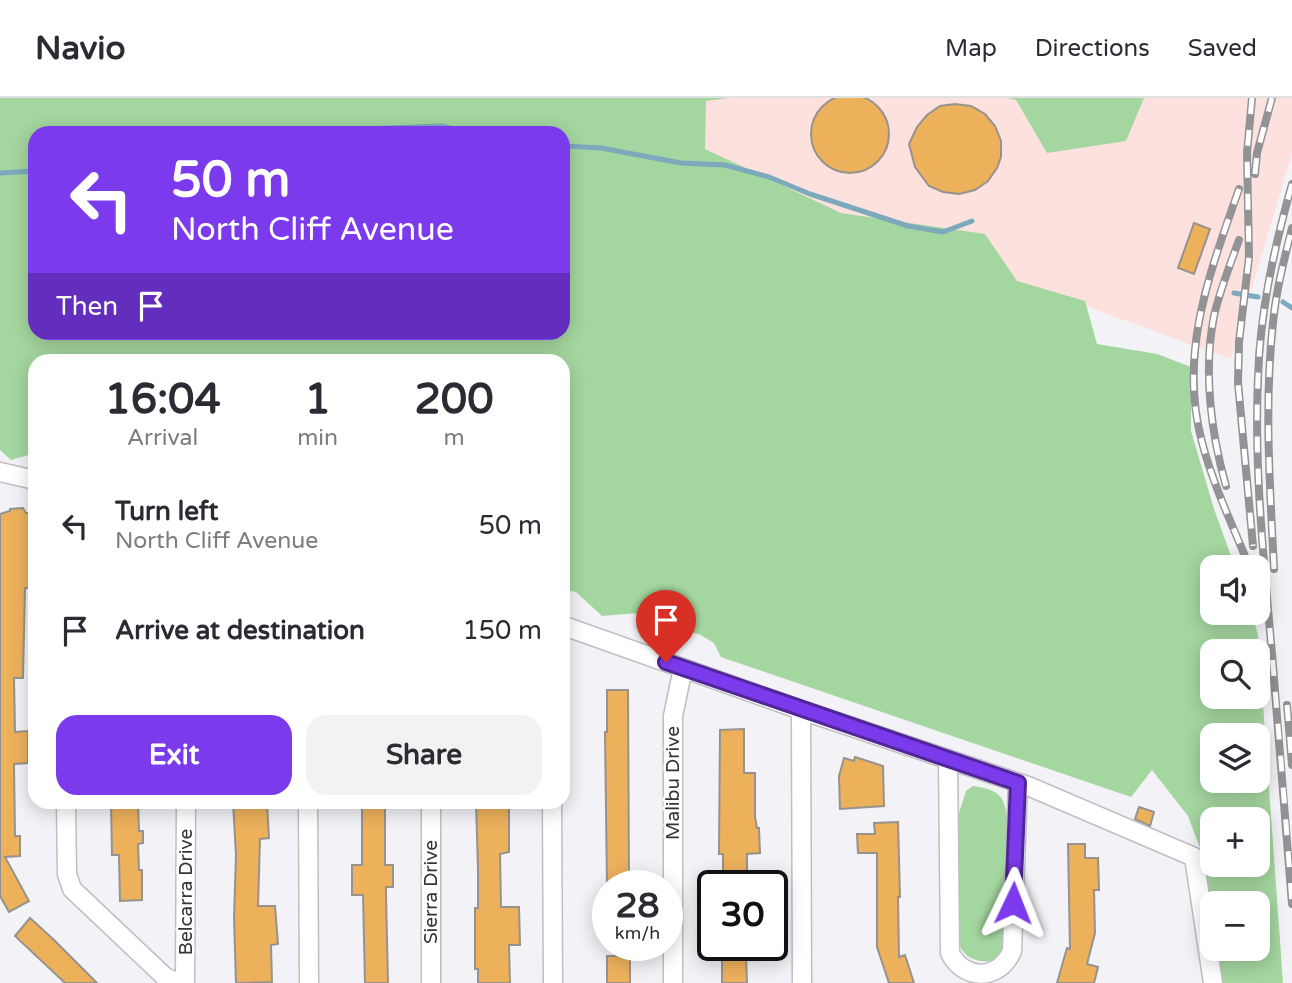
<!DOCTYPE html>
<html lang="en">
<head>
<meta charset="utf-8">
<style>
	body { margin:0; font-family:"Varela Round",sans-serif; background:#f2f2f3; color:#2b2b33; height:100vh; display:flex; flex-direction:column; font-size:26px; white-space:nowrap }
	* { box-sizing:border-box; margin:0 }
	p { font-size:23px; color:#7c7c81 }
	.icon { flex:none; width:38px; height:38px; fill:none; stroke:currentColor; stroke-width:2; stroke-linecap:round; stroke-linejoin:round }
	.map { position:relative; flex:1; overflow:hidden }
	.panel { position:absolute; left:28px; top:256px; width:542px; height:455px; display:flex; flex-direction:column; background:#fff; border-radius:21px; box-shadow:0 4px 18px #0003 }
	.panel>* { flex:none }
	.top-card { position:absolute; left:28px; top:28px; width:542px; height:214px; border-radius:21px; box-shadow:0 4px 18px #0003; background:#7c3aed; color:#fff; overflow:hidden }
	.buttons { position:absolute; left:1200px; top:457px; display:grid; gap:14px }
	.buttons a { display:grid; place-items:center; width:70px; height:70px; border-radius:14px; background:#fff; box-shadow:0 4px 18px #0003; font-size:35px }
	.speed { position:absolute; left:592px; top:772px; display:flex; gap:14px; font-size:35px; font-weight:700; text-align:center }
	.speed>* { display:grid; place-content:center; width:91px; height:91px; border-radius:50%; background:#fff; box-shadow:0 4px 18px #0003; line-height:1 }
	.speed small { font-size:18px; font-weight:400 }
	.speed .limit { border:4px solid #111; border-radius:10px; background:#fff; color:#111 }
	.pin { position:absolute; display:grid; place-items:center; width:60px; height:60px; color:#fff; margin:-72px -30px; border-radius:50% 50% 50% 0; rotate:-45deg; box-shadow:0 0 7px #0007 }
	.pin .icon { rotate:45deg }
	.me { position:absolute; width:77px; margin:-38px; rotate:2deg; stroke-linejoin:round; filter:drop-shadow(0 0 5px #0008) }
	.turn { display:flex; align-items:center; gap:24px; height:147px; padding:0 28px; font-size:32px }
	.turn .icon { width:91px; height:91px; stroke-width:2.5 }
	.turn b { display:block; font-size:49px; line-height:60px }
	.then { display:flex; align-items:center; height:66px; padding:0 28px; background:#0003; gap:14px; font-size:26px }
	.eta { display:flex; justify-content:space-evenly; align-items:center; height:119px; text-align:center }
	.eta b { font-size:42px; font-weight:700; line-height:49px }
	.cta { display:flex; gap:14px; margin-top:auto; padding:14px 28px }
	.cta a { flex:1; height:80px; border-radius:21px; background:#7c3aed; color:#fff; font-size:28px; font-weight:700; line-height:80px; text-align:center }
	.cta a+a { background:#f2f2f3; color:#2b2b33 }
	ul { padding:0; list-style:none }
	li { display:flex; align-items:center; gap:21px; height:105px; padding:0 28px }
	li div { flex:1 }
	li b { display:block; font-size:26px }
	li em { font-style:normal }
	header { display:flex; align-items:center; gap:42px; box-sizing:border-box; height:98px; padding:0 35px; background:#fff; border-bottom:2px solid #e1e1e2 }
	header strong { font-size:33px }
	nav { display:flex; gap:38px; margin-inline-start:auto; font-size:24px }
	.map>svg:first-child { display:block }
	.industrial { fill:#fce1de }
	.green { fill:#a4d69f; fill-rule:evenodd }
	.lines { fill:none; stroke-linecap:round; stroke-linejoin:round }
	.stream { stroke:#7ca9bc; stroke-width:5 }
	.building { fill:#edb15c; stroke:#96938e; stroke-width:2 }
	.minor-casing { stroke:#bfbec4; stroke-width:21 }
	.minor { stroke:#fff; stroke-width:18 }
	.rail-casing { stroke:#939396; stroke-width:8 }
	.rail { stroke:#fff; stroke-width:5; stroke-dasharray:16; stroke-linecap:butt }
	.route-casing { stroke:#51269a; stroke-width:18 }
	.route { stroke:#7c3aed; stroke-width:12 }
	.labels { text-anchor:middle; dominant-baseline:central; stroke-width:5; stroke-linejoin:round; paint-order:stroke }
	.street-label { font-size:19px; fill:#353537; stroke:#fff }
</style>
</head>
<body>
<header>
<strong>Navio</strong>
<nav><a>Map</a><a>Directions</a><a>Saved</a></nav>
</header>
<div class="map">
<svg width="1292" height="885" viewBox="0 0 1292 885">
	<rect width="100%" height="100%" fill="#f2f2f7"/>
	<!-- industrial -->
	<path class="industrial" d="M514 0H1292V55L1231 261Z"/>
	<!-- green -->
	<path class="green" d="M0 0H728L706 3 705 51 841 115 985 136 1017 183 1085 203 1097 246 1157 256 1191 269V333L1214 411 1235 469H1213V514L1251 515 1258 536 1283 885H1220L1215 851 1258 850V805H1213V836L1200 750 1188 718 1152 672 1131 699 721 559 714 545 699 536 664 529 638 515 602 518 576 494 564 492V262H35V355L11 362 0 352ZM35 35H564V234H35ZM1213 553H1258V598H1213ZM1213 637H1258V682H1213ZM1213 721H1258V766H1213Z
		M1007 0H1144L1126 43 1047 55 1016 2Z
		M973 688C982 689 997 692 1002 701 1015 723 1005 821 1004 851L992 863C976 864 966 861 959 847L958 718 966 693Z"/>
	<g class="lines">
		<!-- stream -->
		<path class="stream" d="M260 35 440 28 477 35
			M564 48 601 50 681 65 725 67 769 79 810 96 908 128 943 134 972 123
			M0 75 35 73
			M1234 195 1258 199
			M1283 204 1292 210"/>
	</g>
	<!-- building -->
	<path class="building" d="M811 36a39 39 0 1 1 78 0a39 39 0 1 1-78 0Z
		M955 6 971 8 985 16 995 28 1001 43V59L997 70 988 83 975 92 959 96 943 94 929 88 915 69 909 46 917 29 927 17 940 8Z
		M1194 125 1210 131 1194 176 1178 170Z
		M23 410 26 415H31L32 490H25L23 580H14L15 634 28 633V665L14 666 15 738H20V758L5 759 29 803 9 814 0 798V416L10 413V411Z
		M607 592H628L629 788H607L605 634H607Z
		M744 631V675H755V719L757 730H759L760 755 747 756V788H723V756H719L720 632Z
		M855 659 883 668 884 708 840 711 839 678 844 660 854 663Z
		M111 704H138L139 733H143V745L138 746 139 772H142V802L120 803 119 757H112Z
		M233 704H267L269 740 260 741 258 808H275L278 846 271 847 272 884 236 885 234 820 236 757Z
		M362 704H385V767H393V789H386V797L388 885H365L363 797H352V767H362Z
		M476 704H509V754L500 756 501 809H519L520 847H509L510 885H478V871H475V810H478V771Z
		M1139 709 1154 714 1150 728 1135 721Z
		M898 724 900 799H898L899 859 905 857 914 885H889L877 849V755H858L857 736H875L874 725Z
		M1068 746H1085V760H1098L1099 792H1094L1095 835 1087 866 1098 869 1094 885H1057L1067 850 1070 851Z
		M30 820 53 841 97 885H65L15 838Z
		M722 857H746L747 885H722Z
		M607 858H630V885H607Z"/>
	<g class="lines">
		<defs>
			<path id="minor" d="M0 374 35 382
				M564 528 801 612 1028 688 1194 759 1213 885
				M801 612 802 885
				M948 661 950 855C964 883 999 883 1012 853L1018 685
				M66 704 67 776 72 791 165 879 178 885
				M308 704 309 885
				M431 704V885
				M552 704 553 885
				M185 885 186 704
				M673 885V618L683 570"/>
		</defs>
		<!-- minor casing -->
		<use href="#minor" class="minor-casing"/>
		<!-- minor -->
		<use href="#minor" class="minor"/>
		<defs>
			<path id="rail" d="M1252 0 1247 55 1249 159 1239 244 1238 285 1253 448
				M1255 76 1257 55 1272 0
				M1292 86C1274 150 1260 214 1258 280 1254 372 1264 464 1272 556 1279 639 1286 722 1292 806
				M1239 91C1210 174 1178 255 1202 344 1213 387 1233 428 1249 468
				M1226 388C1211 335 1203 273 1214 218 1220 192 1230 167 1239 142
				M1274 471C1270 389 1264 307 1273 225 1276 193 1284 162 1292 130
				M1287 607 1292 667"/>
		</defs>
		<!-- rail casing -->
		<use href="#rail" class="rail-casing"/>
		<!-- rail -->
		<use href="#rail" class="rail"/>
	</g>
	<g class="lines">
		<defs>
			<path id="route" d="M666 564 1018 685 1013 805"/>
		</defs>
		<!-- route casing -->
		<use href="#route" class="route-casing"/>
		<!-- route -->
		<use href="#route" class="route"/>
	</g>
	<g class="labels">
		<!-- street labels -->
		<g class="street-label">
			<text transform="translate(673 685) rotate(-90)">Malibu Drive</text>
			<text transform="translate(186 794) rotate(-90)">Belcarra Drive</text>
			<text transform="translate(431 794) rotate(-90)">Sierra Drive</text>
		</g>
	</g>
</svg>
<div class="buttons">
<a><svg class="icon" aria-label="sound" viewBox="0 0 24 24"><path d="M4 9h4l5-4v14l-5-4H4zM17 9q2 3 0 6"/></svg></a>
<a><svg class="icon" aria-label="search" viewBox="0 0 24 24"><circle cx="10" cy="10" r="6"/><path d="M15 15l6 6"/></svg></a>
<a><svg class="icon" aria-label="layers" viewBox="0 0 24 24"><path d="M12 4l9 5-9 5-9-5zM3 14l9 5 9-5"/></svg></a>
<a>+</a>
<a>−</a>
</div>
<div class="speed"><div>28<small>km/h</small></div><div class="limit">30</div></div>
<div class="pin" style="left:666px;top:564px;background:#d93025"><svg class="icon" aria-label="arrive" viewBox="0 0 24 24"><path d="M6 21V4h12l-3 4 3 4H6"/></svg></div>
<svg class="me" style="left:1013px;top:805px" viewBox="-20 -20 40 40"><path d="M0-17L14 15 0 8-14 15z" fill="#7c3aed" stroke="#fff" stroke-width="4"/></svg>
<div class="top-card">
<div class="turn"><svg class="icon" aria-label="left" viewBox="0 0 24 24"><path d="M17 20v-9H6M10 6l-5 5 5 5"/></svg><div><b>50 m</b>North Cliff Avenue</div></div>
<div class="then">Then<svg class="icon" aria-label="arrive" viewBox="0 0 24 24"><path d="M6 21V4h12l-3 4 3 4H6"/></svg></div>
</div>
<section class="panel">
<div class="eta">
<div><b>16:04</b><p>Arrival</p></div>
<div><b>1</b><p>min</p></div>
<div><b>200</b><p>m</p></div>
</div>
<ul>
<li><svg class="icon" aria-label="left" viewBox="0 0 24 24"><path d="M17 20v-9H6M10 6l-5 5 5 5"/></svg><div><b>Turn left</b><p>North Cliff Avenue</p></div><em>50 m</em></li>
<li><svg class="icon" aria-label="arrive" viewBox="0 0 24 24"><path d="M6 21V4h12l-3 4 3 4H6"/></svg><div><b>Arrive at destination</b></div><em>150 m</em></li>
</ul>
<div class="cta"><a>Exit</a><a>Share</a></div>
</section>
</div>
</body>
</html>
